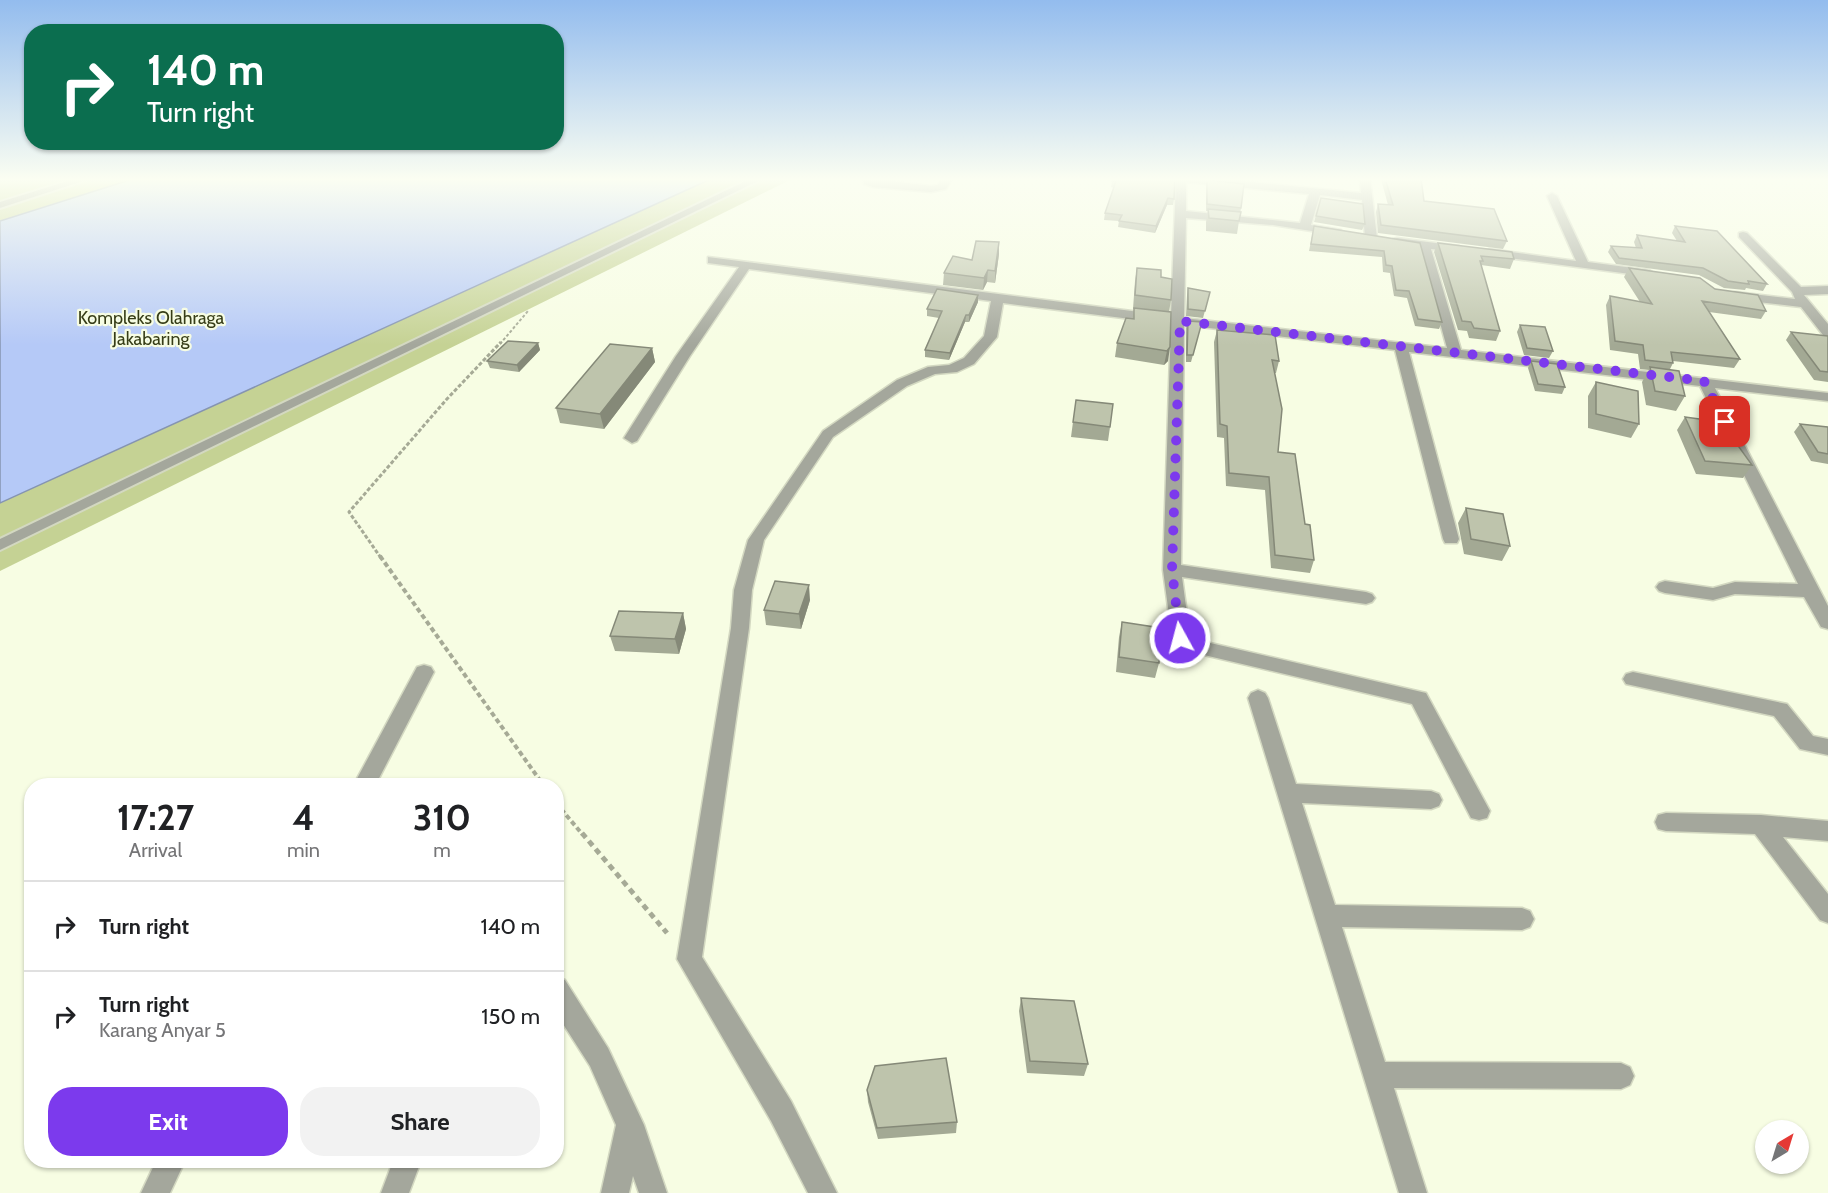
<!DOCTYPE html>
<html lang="en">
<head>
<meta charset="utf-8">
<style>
	body { margin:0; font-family:Cabin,sans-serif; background:#f2f2f2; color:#202124; height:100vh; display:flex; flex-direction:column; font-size:22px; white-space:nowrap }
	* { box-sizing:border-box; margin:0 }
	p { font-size:20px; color:#757577 }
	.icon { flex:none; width:33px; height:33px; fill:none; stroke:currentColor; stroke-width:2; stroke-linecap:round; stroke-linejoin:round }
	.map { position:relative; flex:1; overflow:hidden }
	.panel { position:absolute; left:24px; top:778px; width:540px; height:390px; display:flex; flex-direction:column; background:#fff; border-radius:24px; box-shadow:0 2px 4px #0004 }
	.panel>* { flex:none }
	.top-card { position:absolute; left:24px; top:24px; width:540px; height:126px; border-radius:24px; box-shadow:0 2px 4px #0004; background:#0b6e4f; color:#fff; overflow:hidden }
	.needle { width:39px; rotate:38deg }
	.buttons { position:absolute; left:1755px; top:1120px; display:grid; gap:12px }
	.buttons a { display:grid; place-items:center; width:54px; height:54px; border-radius:50%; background:#fff; box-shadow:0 2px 4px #0004; font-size:30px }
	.pin { position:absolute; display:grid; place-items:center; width:51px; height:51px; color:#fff; margin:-26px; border-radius:12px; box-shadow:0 3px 9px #0006 }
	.me { position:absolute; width:66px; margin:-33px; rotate:353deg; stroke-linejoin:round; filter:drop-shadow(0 0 4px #0008) }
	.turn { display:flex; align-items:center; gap:21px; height:126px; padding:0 24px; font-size:27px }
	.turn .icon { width:78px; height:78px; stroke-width:2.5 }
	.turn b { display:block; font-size:42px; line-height:51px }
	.eta { display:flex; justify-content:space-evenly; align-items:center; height:102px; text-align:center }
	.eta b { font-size:36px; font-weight:700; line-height:42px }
	.action { display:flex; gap:12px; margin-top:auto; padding:12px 24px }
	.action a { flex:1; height:69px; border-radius:24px; background:#7c3aed; color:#fff; font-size:24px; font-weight:700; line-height:69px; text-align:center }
	.action a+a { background:#f2f2f2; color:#202124 }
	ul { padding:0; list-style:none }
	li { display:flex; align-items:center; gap:18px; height:90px; padding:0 24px; border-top:2px solid #e0e0e0 }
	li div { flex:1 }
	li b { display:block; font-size:22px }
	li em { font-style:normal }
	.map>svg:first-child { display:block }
	.green { fill:#c5d294 }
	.water { fill:#b5c9f7; stroke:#8594b1; stroke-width:1.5 }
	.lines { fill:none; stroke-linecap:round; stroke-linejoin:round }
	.lane-casing { stroke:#d3d8c1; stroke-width:4 }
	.street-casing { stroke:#d3d8c1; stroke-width:3 }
	.path-far3 { stroke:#a6aa96; stroke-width:2; stroke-dasharray:3 2; stroke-linecap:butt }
	.path-far2 { stroke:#a6aa96; stroke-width:3; stroke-dasharray:4 2; stroke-linecap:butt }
	.path-far1 { stroke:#a6aa96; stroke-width:4; stroke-dasharray:5 3; stroke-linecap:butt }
	.path { stroke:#a6aa96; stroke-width:5; stroke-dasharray:6 4.5; stroke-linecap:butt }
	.lane { fill:#a4a79c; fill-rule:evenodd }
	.street { fill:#a4a79c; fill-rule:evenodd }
	.wall { fill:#a3a994 }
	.shaded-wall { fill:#858978 }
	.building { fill:#bec4ac; stroke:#858978; stroke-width:1.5 }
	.route { stroke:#7c3aed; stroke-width:10; stroke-dasharray:0 18 }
	.labels { text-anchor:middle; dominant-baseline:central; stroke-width:4.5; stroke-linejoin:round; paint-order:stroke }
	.far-park-label { font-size:18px; fill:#363d18; stroke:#f7fde3 }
</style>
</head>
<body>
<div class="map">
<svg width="1828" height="1193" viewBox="0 0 1828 1193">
	<rect width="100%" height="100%" fill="#f7fde3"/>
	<!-- green -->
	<path class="green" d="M0 178H794L0 571Z"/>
	<!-- water -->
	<path class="water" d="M136 178H713L0 503V221Z"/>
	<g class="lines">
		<defs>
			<path id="lane" d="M78 178H92L0 208V202Z
				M752 178H764L0 550V539Z"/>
			<path id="street" d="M864 178 931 186 938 185 943 178H953L946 189 931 192 873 187 864 184Z
				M1176 178H1209L1361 193 1360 178H1370L1377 238 1371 241 1365 238 1362 200 1320 195 1311 225 1341 230V234L1337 235 1273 225 1186 218 1184 318 1447 348 1419 247 1393 243V239L1397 238 1459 246 1465 249 1459 252 1431 249 1461 350 1828 393V401L1715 388 1828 606V629L1821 627 1804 597 1735 594 1713 600 1665 593 1659 591 1656 587 1659 583 1665 581 1713 588 1735 582 1798 584 1700 386 1409 352 1459 539 1457 543H1445L1443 539 1395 350 1184 325 1181 565 1366 592 1372 594 1375 598 1372 602 1366 604 1182 577 1190 636 1193 639 1426 693 1490 811 1487 818 1479 820 1471 818 1412 704 1187 651C1179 649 1176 645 1172 638L1163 570 1171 324 1003 303 997 337 974 364 957 372 935 374 907 386 833 437 764 540 752 590 749 628 702 957 791 1101 837 1193H808L771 1121 677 959 731 628 734 590 748 540 823 431 897 380 928 367 949 365 964 358 984 336 991 301 749 269 690 356 637 441 632 443 624 438 676 356 739 267 708 263V257L1171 316ZM1186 182 1309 194 1300 223 1186 211Z
				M1552 193 1557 196 1588 262 1649 270 1655 274 1653 277 1485 255V251L1489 249 1576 261 1547 196Z
				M1743 232 1747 233 1801 287 1828 286V294L1804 295 1828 324V336L1823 335 1801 307 1731 299 1729 296 1731 293 1735 292 1795 299 1792 292 1739 237V233Z
				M424 665 431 667 434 672 375 786H353L417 667Z
				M1633 672 1787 704 1813 736 1828 739V755L1800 749 1774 716 1626 684 1623 679 1626 674Z
				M1258 690 1265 693 1268 698 1296 784 1431 791 1439 794 1442 800 1439 806 1431 809 1302 803 1335 905 1522 908 1530 911 1534 919 1530 927 1522 930 1342 927 1385 1062 1621 1063 1630 1067 1634 1076 1630 1085 1621 1089 1394 1088 1427 1193H1399L1248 698 1251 693Z
				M1666 813 1761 815 1828 821V841L1783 837 1828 894V923L1820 920 1755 834 1666 831 1658 829 1655 822 1658 815Z
				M556 977 565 980 608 1048 644 1125 667 1193H639L633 1176 629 1193H601L616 1125 590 1066 556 1013Z
				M156 1161H185L170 1193H141Z
				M393 1161H421L409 1193H381Z"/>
		</defs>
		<!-- lane casing -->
		<use href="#lane" class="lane-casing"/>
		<!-- street casing -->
		<use href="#street" class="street-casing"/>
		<!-- path-far3 -->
		<path class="path-far3" d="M500 344 528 311"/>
		<!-- path-far2 -->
		<path class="path-far2" d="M381 558 349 512 446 400 501 342"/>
		<!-- path-far1 -->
		<path class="path-far1" d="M380 556 544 786
			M556 803 583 835"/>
		<!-- path -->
		<path class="path" d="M582 833 667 933"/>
		<!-- lane -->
		<use href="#lane" class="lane"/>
		<!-- street -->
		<use href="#street" class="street"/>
	</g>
	<!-- wall -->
	<path class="wall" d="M1113 178 1174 199 1173 205H1167L1155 233 1118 227 1119 221 1104 220 1105 213 1114 188 1111 187Z
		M1228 178H1245V179Z
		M1381 178H1421L1424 201 1507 241 1503 249 1378 233 1376 212 1378 204 1388 205 1381 179Z
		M1207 180 1241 208 1237 234 1206 231V222L1208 211H1206V186Z
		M1321 198 1365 224 1362 230 1314 222Z
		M1314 226 1420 243 1442 322 1439 329 1415 326 1407 298 1394 296 1390 273 1383 272 1382 257 1309 251Z
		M1675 226 1767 284 1763 291 1746 288 1745 290 1724 288 1699 275 1616 264 1608 252 1611 246 1636 248 1634 242 1637 235 1677 241 1672 233Z
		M1438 243 1514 259 1510 269 1481 265 1500 331 1496 341 1469 338 1467 331 1458 330 1434 252Z
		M999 254 995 283 987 282 983 290 943 285 944 273Z
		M1137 268 1161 277 1171 300 1169 312 1168 361 1164 365 1115 357 1117 343 1132 319 1134 309H1133L1135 281Z
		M1629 268 1715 289 1766 311 1761 319 1709 312 1740 359 1734 368 1673 361V363L1670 369 1685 396 1676 411 1646 405 1642 382 1649 370 1640 369 1638 354 1610 350 1606 305 1610 296 1640 302 1624 277Z
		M1188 288 1210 292 1203 318 1186 316 1187 295Z
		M978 295V302L969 322H965L949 360 925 357V350L939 318 927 316V309Z
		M1188 321 1202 322 1191 362H1186V328Z
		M1520 325 1553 351 1549 358 1524 355 1517 332Z
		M1217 330 1279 361 1276 373H1275L1278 452 1305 524 1314 560 1310 573 1271 568 1265 490 1226 486 1224 438 1217 437 1214 342Z
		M1791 332 1828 336V382L1814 380 1786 340Z
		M538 343 540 350 519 372 490 368 487 361Z
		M652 348 655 362 604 429 560 423 556 408Z
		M1531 361 1565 387 1562 394 1535 391 1528 368Z
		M1596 382 1639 424 1631 438 1588 428V396Z
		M1685 417 1752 465 1743 478 1696 474 1677 430Z
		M1073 422 1110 427 1108 441 1071 437Z
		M1800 424 1828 427V464L1811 461 1794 432Z
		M1466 508 1510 546 1502 561 1464 554 1458 523Z
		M810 600 801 629 766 625 764 610Z
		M683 613 686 629 679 654 615 651 610 636Z
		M1122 622 1159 663 1155 678 1116 672 1119 637Z
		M1021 998 1088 1064 1084 1076 1027 1073 1019 1011Z
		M867 1090 957 1122 956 1133 878 1139 868 1102Z"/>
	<!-- shaded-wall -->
	<path class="shaded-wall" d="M1168 198 1167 205 1155 233 1156 226Z
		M999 242V254L995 283V271Z
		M988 270 987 282 983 290 984 278Z
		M978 295V302L969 322V315Z
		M966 315 965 322 949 360 950 353Z
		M538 343 540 350 519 372 517 365Z
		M1170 347 1168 361 1164 365 1167 351Z
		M652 348 655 362 604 429 600 414Z
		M809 585 810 600 801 629 799 614Z
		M683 613 686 629 679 654 675 639Z
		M516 779 519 786H515Z"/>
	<!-- building -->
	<path class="building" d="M1113 178H1175L1174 199 1168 198 1156 226 1119 221 1122 215 1105 213 1116 181H1112Z
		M1385 178H1421L1424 201 1494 209 1507 241 1381 225 1378 204 1393 205Z
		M1207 180 1244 184 1241 208 1207 204Z
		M1321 198 1363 204 1365 224 1316 216Z
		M1208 209 1241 212 1239 221 1209 218Z
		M1314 226 1420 243 1442 322 1418 319 1409 291 1396 290 1392 266 1386 265 1384 251 1311 244Z
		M1675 226 1717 231 1767 284 1748 281 1749 284 1728 281 1703 268 1619 258 1611 246 1642 248 1637 235 1685 242Z
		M976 241 999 242 995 271 988 270 984 278 944 273 953 256 972 260Z
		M1438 243 1512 252 1514 259 1481 256 1483 261H1480L1500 331 1474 328 1471 322 1462 321Z
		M1137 268 1161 270V277L1172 279 1171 300 1135 295Z
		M1629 268 1700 278 1715 289 1758 295 1766 311 1702 301 1740 359 1671 352 1673 363 1645 360 1643 345 1615 341 1610 296 1652 304Z
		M1188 288 1210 292 1205 311 1188 309Z
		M937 289 978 295 969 315H966L950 353 925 350 942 311 927 309Z
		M1134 308 1171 312 1170 347 1167 351 1117 343 1126 318 1134 319Z
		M1188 321 1202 322 1193 355H1187Z
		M1520 325 1545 327 1553 351 1527 348Z
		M1217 330 1275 335 1279 361 1272 360 1282 409 1278 452 1295 454 1305 524 1310 525 1314 560 1275 555 1269 477 1229 473 1227 426 1220 424Z
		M1791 332 1828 336V372L1820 371Z
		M508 341 538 343 517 365 487 361Z
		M610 344 652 348 600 414 556 408Z
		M1531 361 1557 364 1565 387 1538 384Z
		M1650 367 1679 371 1685 396 1655 391Z
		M1596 382 1638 391 1639 424 1596 414Z
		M1076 400 1113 404 1110 427 1073 422Z
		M1685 417 1721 422 1752 465 1705 461Z
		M1800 424 1828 427V454L1818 452Z
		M1466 508 1503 514 1510 546 1471 539Z
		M775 581 809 585 799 614 764 610Z
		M619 611 683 613 675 639 610 636Z
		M1122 622 1161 628 1159 663 1119 657Z
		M516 779 515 786H463Z
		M1021 998 1074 1001 1088 1064 1030 1061Z
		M946 1058 957 1122 877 1128 867 1090 875 1066Z"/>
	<!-- sky -->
	<linearGradient id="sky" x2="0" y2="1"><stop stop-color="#93bcee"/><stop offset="0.52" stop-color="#fbfef2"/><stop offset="1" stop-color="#fbfef2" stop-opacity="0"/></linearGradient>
	<rect width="1828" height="345" fill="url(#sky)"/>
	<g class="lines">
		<!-- route -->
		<path class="route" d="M1180 638 1172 570 1180 321 1704 381 1725 422"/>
	</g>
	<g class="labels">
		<!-- far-park labels -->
		<g class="far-park-label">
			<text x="151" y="318">Kompleks Olahraga<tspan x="151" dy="21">Jakabaring</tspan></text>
		</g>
	</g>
</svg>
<div class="buttons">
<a><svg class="needle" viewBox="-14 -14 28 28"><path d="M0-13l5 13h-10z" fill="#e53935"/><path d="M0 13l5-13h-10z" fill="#757577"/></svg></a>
</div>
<div class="pin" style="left:1725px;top:422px;background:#d93025"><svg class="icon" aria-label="arrive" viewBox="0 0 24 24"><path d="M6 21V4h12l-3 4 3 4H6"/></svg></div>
<svg class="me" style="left:1180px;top:638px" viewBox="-20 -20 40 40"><circle r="17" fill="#7c3aed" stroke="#fff" stroke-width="3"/><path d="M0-11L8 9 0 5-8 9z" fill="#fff"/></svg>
<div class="top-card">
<div class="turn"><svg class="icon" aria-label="right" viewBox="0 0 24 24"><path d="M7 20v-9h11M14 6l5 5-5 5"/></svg><div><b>140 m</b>Turn right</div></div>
</div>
<section class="panel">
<div class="eta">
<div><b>17:27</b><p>Arrival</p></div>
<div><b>4</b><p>min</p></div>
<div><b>310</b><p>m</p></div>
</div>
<ul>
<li><svg class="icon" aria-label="right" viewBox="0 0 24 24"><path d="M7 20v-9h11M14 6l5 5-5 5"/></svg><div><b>Turn right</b></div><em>140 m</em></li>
<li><svg class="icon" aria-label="right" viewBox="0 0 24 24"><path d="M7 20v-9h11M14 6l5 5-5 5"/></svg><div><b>Turn right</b><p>Karang Anyar 5</p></div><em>150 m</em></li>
</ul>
<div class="action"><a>Exit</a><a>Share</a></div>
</section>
</div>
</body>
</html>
